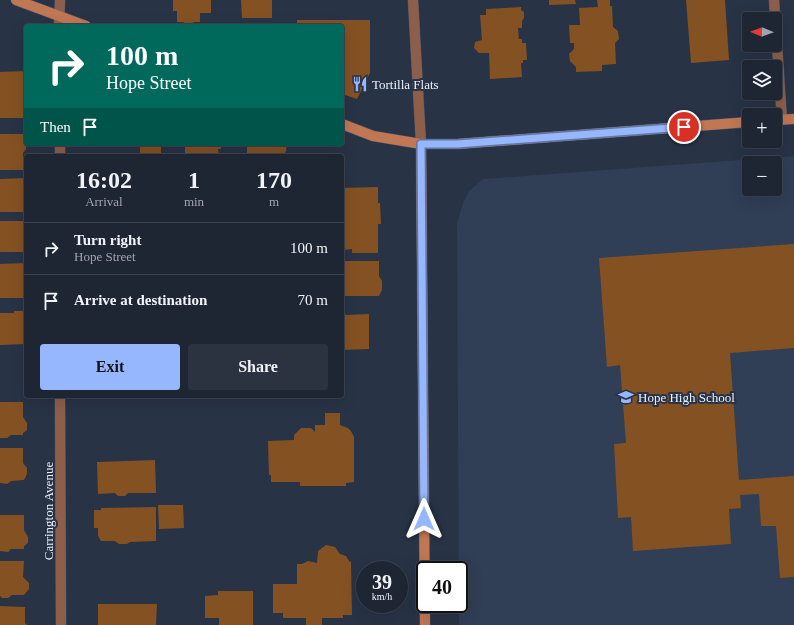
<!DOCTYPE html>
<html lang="en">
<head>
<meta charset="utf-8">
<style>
	body { margin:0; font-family:Georgia,serif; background:#2b3240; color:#f1f3f6; height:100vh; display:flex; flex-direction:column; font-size:15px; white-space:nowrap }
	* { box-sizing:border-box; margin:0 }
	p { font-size:13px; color:#a1a5ac }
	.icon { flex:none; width:22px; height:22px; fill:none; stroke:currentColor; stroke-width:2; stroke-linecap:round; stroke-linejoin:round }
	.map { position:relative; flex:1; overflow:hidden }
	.drawer { position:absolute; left:24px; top:154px; width:320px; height:244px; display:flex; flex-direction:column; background:#1e2634; border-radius:4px; box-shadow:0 4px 16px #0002,0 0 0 1px #3c434f }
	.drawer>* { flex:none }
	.top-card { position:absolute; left:24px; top:24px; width:320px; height:122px; border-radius:4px; box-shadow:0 4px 16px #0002,0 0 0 1px #3c434f; background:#00695c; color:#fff; overflow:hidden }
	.needle { width:26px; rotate:271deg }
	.fabs { position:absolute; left:742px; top:12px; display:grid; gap:8px }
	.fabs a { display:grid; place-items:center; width:40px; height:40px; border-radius:4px; background:#1e2634; box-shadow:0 4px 16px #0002,0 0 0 1px #3c434f; font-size:20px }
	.speed { position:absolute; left:356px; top:561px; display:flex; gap:8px; font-size:20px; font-weight:700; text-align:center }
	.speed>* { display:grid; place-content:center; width:52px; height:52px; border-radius:50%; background:#1e2634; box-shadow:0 4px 16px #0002,0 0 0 1px #3c434f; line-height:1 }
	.speed small { font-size:10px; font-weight:400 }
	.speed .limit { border:2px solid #111; border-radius:6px; background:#fff; color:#111 }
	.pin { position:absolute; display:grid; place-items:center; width:34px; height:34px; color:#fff; margin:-17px; border:2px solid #fff; border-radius:50%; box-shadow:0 1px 4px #0007 }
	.me { position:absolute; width:44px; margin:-22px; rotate:0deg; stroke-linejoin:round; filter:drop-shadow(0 0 3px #0008) }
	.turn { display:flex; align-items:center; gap:14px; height:84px; padding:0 16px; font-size:18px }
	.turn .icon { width:52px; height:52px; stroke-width:2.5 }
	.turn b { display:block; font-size:28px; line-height:34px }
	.then { display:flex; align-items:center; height:38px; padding:0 16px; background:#0003; gap:8px; font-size:15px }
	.eta { display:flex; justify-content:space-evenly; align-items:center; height:68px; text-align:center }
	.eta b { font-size:24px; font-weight:600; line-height:28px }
	.button { display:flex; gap:8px; margin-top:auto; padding:8px 16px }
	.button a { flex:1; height:46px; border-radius:4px; background:#96b6fd; color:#111; font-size:16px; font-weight:600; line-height:46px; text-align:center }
	.button a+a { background:#2b3240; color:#f1f3f6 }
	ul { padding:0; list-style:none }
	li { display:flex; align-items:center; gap:12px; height:52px; padding:0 16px; border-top:1px solid #3c434f }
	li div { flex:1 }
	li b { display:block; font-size:15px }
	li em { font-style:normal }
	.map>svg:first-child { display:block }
	.built { fill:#303e56; fill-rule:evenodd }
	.building { fill:#845122 }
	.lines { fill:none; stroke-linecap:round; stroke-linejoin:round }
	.street-casing { stroke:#475163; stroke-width:11 }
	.secondary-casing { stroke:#475163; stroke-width:11 }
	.street { stroke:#8d5f4a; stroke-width:10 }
	.secondary { stroke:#bf7754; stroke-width:10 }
	.route-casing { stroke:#6276a4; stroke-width:10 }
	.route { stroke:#96b6fd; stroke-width:7 }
	.labels { text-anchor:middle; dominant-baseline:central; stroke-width:4; stroke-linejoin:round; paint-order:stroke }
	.poi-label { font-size:13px; fill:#eaf1fd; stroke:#283346; text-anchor:start }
	.street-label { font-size:13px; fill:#eaf1fd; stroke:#283346 }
</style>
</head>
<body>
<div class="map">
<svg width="794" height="625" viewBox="0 0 794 625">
	<rect width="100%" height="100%" fill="#283346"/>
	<!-- built -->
	<path class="built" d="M794 156V625H459L457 224 463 203 469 191 483 179ZM749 163H775V189H749Z"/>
	<!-- building -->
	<path class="building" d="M173 0H211V13H200V22H194L188 25 183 22H177V11H173Z
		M241 0H272V18H242Z
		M549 0H575L576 4 549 5Z
		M597 0H610V6H612L613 27 618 31 619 39 615 43 616 64 602 65V71L576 72V67L570 61 569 54 574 49V43H570L569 25H580L579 8 598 7Z
		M686 0H725L729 60 691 63Z
		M521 7V10L524 12V18L522 21V28H518L519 39H522V43H526L527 60H523V63H521L522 77 490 79 489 53H479L474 48 475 42 482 40 480 15H486V9Z
		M297 20H370V73L357 99 342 94V26H297Z
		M26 71V118H0V72Z
		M0 134H23L26 138V149L23 153V170H0Z
		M140 144H173V146H161V156H140Z
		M185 144H221V149H218L219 156H185Z
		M274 144H287L286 151 283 156H247V145H273Z
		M26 178V212H0V179Z
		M378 187V203H380L381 224H378V253H352V249L343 250 342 188Z
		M0 221H23V223H26V236H23V252H0Z
		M794 244V348L730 353 739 480 794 476V577L780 578 776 526H761L759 494 740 495 741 508 729 509 731 544 633 551 631 517 618 518 614 444 626 443 620 365 607 367 599 258Z
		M342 261H379V276L382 281V290L379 296H342Z
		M26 263V298H0V264Z
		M14 311H26V344L0 345V313H14Z
		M342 311 346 315 369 314V349L342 350Z
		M0 402H23V417L27 423V430L23 433V435H11L7 438H0Z
		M325 413H340V425L348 428 351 431 354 437V482L346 483V486H300V482H271V475H269L268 441 294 440V435L301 428H311L315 432V425H325Z
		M0 448H23V463L27 468V474L24 480 11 481 7 484 0 483Z
		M155 460 156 493H128L125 496H118L115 493 98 494 97 462Z
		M158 505H183L184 528 159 529Z
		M156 507V541L130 542 127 544H119L115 541H101L98 536V528H94V510H101V508Z
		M0 515H24V530L28 537V543L24 546V549H11L8 552 0 551Z
		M326 545 335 547 340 554 346 556 349 561 351 562 352 615H343V618H322V625H306V618H283V613H273V584H297V564H302L308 561 317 563 318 551Z
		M0 561H24L23 577 29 583V589L24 595H12L8 598H2L0 596Z
		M218 591H253V625H219V618H205V596L218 595Z
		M98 604H157L156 625H98Z
		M0 606 25 607V623L27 625H0Z"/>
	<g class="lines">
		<defs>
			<path id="street" d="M413 0 421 144
				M774 0 782 120
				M59 26 60 0
				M60 144V156
				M60 396 61 625"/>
			<path id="secondary" d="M16 0 86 26
				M775 120 794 119
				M342 124 373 136 421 144H457L749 122
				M421 144 425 625"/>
		</defs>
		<!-- street casing -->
		<use href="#street" class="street-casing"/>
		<!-- secondary casing -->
		<use href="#secondary" class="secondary-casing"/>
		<!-- street -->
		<use href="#street" class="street"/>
		<!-- secondary -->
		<use href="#secondary" class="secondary"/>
	</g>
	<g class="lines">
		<defs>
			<path id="route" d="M424 519 421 144H457L684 127"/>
		</defs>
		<!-- route casing -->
		<use href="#route" class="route-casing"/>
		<!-- route -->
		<use href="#route" class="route"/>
	</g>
	<!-- icons -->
	<defs>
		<symbol id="restaurant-bare" viewBox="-9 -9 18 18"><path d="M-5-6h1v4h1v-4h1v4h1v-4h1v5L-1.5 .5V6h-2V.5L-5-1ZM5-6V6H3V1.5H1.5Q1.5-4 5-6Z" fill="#96b6fd" stroke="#283346" stroke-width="2.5" paint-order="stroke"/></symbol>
		<symbol id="school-bare" viewBox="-9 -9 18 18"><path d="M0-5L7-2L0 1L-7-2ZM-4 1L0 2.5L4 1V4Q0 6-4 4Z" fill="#96b6fd" stroke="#283346" stroke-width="2.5" paint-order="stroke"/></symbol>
	</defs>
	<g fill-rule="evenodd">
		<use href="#restaurant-bare" x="349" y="73" width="22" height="22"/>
		<use href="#school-bare" x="615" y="386" width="22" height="22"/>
	</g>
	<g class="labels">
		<!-- poi labels -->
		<g class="poi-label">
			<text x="372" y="84">Tortilla Flats</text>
			<text x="638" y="397">Hope High School</text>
		</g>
		<!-- street labels -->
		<g class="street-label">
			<text transform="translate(48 511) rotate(-90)">Carrington Avenue</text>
		</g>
	</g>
</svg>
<div class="fabs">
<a><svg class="needle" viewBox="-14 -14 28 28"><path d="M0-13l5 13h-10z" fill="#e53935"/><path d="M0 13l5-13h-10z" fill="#a1a5ac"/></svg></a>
<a><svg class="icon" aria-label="layers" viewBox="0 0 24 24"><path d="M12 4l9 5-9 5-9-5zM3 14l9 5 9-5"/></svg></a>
<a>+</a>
<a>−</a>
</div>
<div class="speed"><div>39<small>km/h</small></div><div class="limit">40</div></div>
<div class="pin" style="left:684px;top:127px;background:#d93025"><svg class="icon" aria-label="arrive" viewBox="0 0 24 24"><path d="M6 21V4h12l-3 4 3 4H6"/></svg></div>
<svg class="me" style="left:424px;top:519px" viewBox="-20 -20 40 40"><path d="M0-17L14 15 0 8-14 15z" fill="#96b6fd" stroke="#fff" stroke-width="4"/></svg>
<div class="top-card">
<div class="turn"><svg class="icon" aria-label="right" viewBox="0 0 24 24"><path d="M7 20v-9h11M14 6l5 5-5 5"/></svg><div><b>100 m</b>Hope Street</div></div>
<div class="then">Then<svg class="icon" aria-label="arrive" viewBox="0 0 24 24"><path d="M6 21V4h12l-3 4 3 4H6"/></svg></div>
</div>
<section class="drawer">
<div class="eta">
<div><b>16:02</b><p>Arrival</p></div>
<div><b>1</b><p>min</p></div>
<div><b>170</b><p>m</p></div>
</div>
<ul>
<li><svg class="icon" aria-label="right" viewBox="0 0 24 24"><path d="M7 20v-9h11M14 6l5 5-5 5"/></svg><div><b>Turn right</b><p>Hope Street</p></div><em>100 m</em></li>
<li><svg class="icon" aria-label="arrive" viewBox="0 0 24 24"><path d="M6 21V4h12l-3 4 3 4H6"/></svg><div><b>Arrive at destination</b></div><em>70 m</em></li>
</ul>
<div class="button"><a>Exit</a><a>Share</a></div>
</section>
</div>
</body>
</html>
